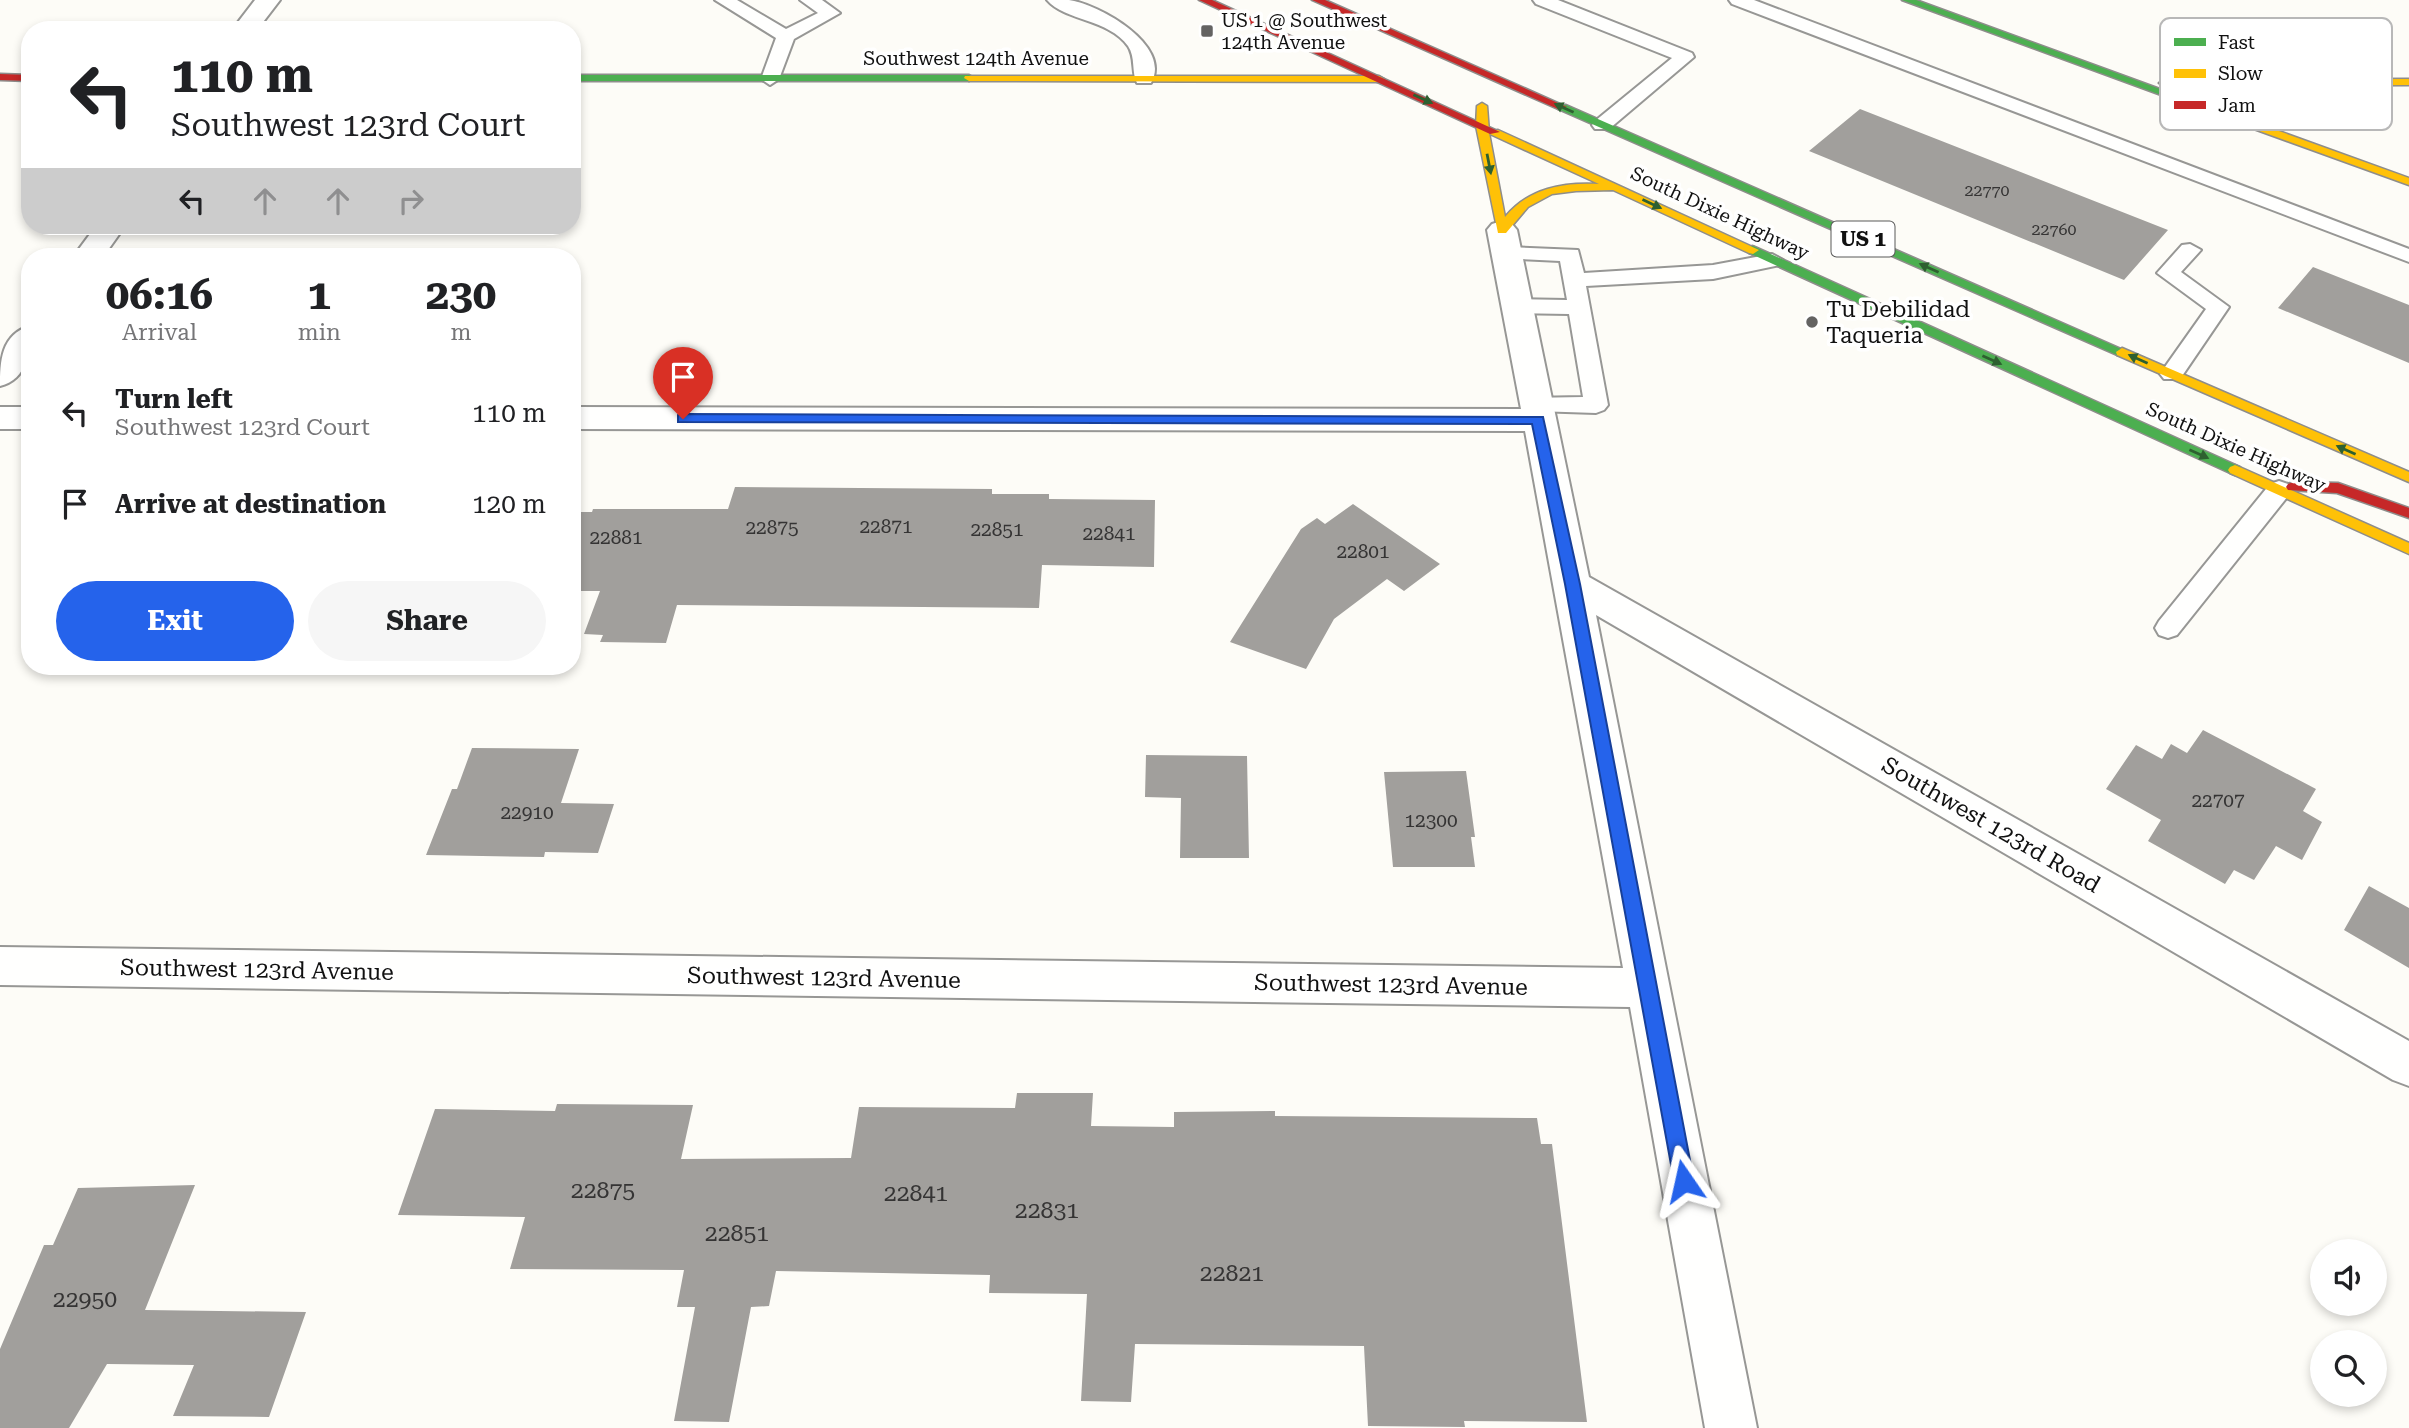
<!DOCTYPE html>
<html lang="en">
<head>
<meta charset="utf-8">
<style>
	body { margin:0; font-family:"Roboto Serif",serif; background:#f6f6f6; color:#202124; height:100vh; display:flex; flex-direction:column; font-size:26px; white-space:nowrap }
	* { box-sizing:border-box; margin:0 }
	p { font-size:23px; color:#757577 }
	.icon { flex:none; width:38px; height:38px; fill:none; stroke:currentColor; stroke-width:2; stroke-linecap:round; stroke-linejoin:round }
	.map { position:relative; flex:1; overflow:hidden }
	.drawer { position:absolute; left:21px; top:248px; width:560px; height:427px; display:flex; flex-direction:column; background:#fff; border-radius:28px; box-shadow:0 4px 10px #0003 }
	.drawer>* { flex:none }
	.guide { position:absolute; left:21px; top:21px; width:560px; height:214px; border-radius:28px; box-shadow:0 4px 10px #0003; background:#fff; color:#202124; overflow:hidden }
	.fabs { position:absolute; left:2310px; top:1239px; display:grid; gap:14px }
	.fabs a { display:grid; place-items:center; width:77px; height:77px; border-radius:50%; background:#fff; box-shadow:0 4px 10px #0003; font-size:35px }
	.pin { position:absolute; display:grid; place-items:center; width:60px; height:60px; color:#fff; margin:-72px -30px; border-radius:50% 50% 50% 0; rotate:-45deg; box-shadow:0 0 7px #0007 }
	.pin .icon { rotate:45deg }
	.me { position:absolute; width:77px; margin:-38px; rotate:349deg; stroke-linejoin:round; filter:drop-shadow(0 0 5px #0008) }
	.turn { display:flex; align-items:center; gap:24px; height:147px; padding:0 35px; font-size:32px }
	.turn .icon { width:91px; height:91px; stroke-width:2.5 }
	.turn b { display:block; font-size:49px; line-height:60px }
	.lanes { display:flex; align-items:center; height:66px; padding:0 35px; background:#0003; justify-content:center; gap:35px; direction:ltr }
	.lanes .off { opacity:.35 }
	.eta { display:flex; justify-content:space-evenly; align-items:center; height:119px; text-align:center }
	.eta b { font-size:42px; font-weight:700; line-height:49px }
	.primary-button { display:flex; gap:14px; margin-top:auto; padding:14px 35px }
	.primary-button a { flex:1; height:80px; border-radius:42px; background:#2563eb; color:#fff; font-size:28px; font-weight:700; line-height:80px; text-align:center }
	.primary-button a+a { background:#f6f6f6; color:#202124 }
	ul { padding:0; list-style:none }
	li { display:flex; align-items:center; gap:21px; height:91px; padding:0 35px }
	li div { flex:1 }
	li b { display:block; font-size:26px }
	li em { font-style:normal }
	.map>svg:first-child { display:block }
	.building { fill:#a19f9c }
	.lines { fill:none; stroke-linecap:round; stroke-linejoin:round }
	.lane-casing { stroke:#979795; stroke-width:4 }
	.street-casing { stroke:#979795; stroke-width:4 }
	.fast-casing { stroke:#8e8d8b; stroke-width:3 }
	.slow-casing { stroke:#8e8d8b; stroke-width:3 }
	.jam-casing { stroke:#8e8d8b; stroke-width:3 }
	.lane { fill:#fffffe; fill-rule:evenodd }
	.street { fill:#fffffe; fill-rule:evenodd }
	.fast { fill:#4caf50; fill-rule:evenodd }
	.slow { fill:#ffc107; fill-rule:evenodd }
	.jam { fill:#c62828; fill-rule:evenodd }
	.oneway { fill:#2e6030 }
	.route { fill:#2563eb; stroke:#184099; stroke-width:2 }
	.poi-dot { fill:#646362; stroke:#fff; stroke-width:2.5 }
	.labels { text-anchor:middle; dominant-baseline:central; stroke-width:7; stroke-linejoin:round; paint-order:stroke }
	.far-number-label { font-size:16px; fill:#353434 }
	.far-poi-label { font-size:19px; fill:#111; stroke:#fff; text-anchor:start }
	.far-street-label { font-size:19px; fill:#111; stroke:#fff }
	.number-label { font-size:19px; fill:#353434 }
	.shield { fill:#fff; stroke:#585858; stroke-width:2 }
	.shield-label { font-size:21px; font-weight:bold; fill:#111 }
	.poi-label { font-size:23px; fill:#111; stroke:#fff; text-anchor:start }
	.street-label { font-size:23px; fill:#111; stroke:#fff }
	.near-number-label { font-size:23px; fill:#353434 }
	.key { fill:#fff; stroke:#b8b8b8; stroke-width:2 }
	.key-label { font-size:19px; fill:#111 }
</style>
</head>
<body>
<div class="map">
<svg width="2409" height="1428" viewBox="0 0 2409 1428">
	<rect width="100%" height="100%" fill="#fdfcf7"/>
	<!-- building -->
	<path class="building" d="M1860 109 2168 230 2124 280 1809 151Z
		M2313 267 2409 305V363L2278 308Z
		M735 487 992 489V494H1049V499L1155 500 1154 567 1042 565 1039 608 677 605 666 643 600 642 603 635 584 634 600 591H572V512H592L593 509H728Z
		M1353 504 1440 564 1404 591 1387 579 1334 619 1306 669 1230 642 1301 529 1317 518 1325 524Z
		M2203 730 2316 789 2303 811 2322 822 2302 860 2276 846 2254 880 2234 870 2225 884 2148 841 2161 820 2106 789 2136 745 2162 759 2171 744 2187 753Z
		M472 748 579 749 561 803 614 804 598 853 545 852 544 857 426 855 452 789H457Z
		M1146 755 1247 756 1249 858H1180L1181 798 1145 797Z
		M1466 771 1475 837H1471L1475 867H1393L1384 772Z
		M2369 886 2409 908V968L2344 930Z
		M1017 1093H1093L1091 1126 1174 1127V1112L1275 1111V1116L1537 1118 1541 1144H1552L1587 1422 1464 1421 1465 1427 1368 1426 1364 1346 1135 1344 1131 1402 1081 1401 1087 1294 989 1293 990 1275 776 1271 769 1306 751 1307 729 1422 674 1421 695 1307H677L684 1270 510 1269 525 1217 398 1215 435 1109 555 1111 557 1104 693 1105 681 1159 851 1158 859 1107 1015 1108Z
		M195 1185 145 1310 306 1312 269 1417 173 1416 194 1365 107 1364 69 1428H0V1349L44 1245H53L78 1188Z"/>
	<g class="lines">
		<defs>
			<path id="lane" d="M715 0H737L786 29 818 13 800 0H822L840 13 794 39 779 79 770 85 761 79 776 38Z
				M1047 0C1054 0 1062 0 1069 0 1098 4 1173 45 1151 83H1137C1131 72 1136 58 1128 46 1109 19 1065 21 1047 0Z
				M1533 0H1558L1692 53 1694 57 1609 129H1595L1592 125 1595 121 1672 58 1536 4Z
				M1729 0H1754L2409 249V262L1732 4Z
				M2190 244 2201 250 2181 272 2229 307 2180 379H2164L2160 374 2206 309 2157 273 2182 245Z
				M1507 247 1578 250 1584 273 1713 265 1772 254 1783 260 1780 265 1713 279 1586 286 1608 405 1604 410 1596 413 1535 411 1527 408 1523 403 1527 398 1583 397 1569 314 1516 313 1505 306 1516 299 1567 300 1560 261 1499 258 1496 253Z
				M2279 481 2288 484 2291 490 2288 496 2177 635 2168 638 2159 635 2155 628 2159 621 2270 484Z"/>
			<path id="street" d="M255 0H280L257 30H232Z
				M1502 221 1512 224 1517 230 1589 577 2409 1041V1086L2393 1080 1596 615 1757 1428H1705L1630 1007 0 985V947L1623 968 1525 431 572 429V407L1521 409 1487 230 1492 224Z
				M96 226H125L103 257H73Z
				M30 326C30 351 28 379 0 386 0 362 1 334 30 326Z
				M0 407H30V429H0Z"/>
			<path id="fast" d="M1902 0H1916L2264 127 2254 129Z
				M572 75H969L974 78 969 81H572Z
				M1558 105H1566L2128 352 2122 356 2117 355 1558 109Z
				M1753 246 2240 467 2242 470 2235 475 2230 473 1749 253V247Z"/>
			<path id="slow" d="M965 76H1379L1384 79 1379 82 969 81 964 78Z
				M2409 79V85L2164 86 2159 83 2164 80Z
				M1482 103 1487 106 1489 132 1498 130 1759 250 1753 254 1749 253 1613 190 1576 191 1552 194 1528 207 1506 233H1498L1476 126 1477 106ZM1489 133 1490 134 1599 184C1563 182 1529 188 1505 217Z
				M2254 125H2262L2409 178V185L2254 129Z
				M2122 348 2409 472V482L2117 355 2116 352Z
				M2235 465 2409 543V554L2230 473 2228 470 2230 467Z"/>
			<path id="jam" d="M1199 0H1212L1500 132 1490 134Z
				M1312 0H1325L1567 107 1558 109Z
				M0 74 30 75V81L0 80Z
				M2293 482 2338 483 2409 508V518L2337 493 2288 490 2286 487 2288 484Z"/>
		</defs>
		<!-- lane casing -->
		<use href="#lane" class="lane-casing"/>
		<!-- street casing -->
		<use href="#street" class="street-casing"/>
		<!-- fast casing -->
		<use href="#fast" class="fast-casing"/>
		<!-- slow casing -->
		<use href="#slow" class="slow-casing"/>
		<!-- jam casing -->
		<use href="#jam" class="jam-casing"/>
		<!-- lane -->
		<use href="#lane" class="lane"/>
		<!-- street -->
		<use href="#street" class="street"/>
		<!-- fast -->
		<use href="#fast" class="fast"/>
		<!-- slow -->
		<use href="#slow" class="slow"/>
		<!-- jam -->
		<use href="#jam" class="jam"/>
	</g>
	<!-- one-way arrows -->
	<defs><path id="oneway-solid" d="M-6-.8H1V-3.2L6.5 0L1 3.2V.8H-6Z" transform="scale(1.75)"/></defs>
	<g class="oneway">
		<use href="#oneway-solid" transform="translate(1423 99) rotate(24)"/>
		<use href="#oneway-solid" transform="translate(1564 108) rotate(-156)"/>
		<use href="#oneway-solid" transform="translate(1489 164) rotate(79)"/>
		<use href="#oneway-solid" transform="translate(1652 204) rotate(25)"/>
		<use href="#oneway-solid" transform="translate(1929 268) rotate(-156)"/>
		<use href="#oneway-solid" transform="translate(2138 359) rotate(-156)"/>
		<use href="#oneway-solid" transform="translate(1992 360) rotate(24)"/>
		<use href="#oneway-solid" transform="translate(2346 450) rotate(-156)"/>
		<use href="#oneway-solid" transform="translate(2199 454) rotate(24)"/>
	</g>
	<!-- route -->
	<path class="route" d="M683 414 1543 417 1580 584 1694 1181 1691 1187 1684 1190 1677 1187 1674 1181 1565 584 1532 424 678 422V415Z"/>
	<!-- markers -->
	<g class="poi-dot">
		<rect x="1200" y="24" width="14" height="14" rx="3.5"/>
		<circle cx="1812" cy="322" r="7"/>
	</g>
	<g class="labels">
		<!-- far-number labels -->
		<g class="far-number-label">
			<text x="1987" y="190">22770</text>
			<text x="2054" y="229">22760</text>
		</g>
		<!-- far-poi labels -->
		<g class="far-poi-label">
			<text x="1221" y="20">US 1 @ Southwest<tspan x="1221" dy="22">124th Avenue</tspan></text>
		</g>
		<!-- far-street labels -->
		<g class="far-street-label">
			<text x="976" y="58">Southwest 124th Avenue</text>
			<text transform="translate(1720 213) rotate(25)">South Dixie Highway</text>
			<text transform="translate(2236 447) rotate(24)">South Dixie Highway</text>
		</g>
		<!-- number labels -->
		<g class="number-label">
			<text x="886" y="526">22871</text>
			<text x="772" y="527">22875</text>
			<text x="997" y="529">22851</text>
			<text x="1109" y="533">22841</text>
			<text x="616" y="537">22881</text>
			<text x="1363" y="551">22801</text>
			<text x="2218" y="800">22707</text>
			<text x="527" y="812">22910</text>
			<text x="1431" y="820">12300</text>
		</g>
		<!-- shield labels -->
		<rect class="shield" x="1831.5" y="221.5" width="63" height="35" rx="5"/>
		<g class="shield-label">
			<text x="1863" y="239">US 1</text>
		</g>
		<!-- poi labels -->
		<g class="poi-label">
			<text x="1826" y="309">Tu Debilidad<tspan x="1826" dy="26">Taqueria</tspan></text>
		</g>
		<!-- street labels -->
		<g class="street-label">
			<text transform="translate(1991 825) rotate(30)">Southwest 123rd Road</text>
			<text transform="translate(257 970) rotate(1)">Southwest 123rd Avenue</text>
			<text transform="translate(824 978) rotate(1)">Southwest 123rd Avenue</text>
			<text transform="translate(1391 985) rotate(1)">Southwest 123rd Avenue</text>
		</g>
		<!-- near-number labels -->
		<g class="near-number-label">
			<text x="603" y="1190">22875</text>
			<text x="916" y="1193">22841</text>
			<text x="1047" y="1210">22831</text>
			<text x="737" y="1233">22851</text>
			<text x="1232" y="1273">22821</text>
			<text x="85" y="1299">22950</text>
		</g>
	</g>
	<!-- legend -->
	<rect x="2160" y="18" width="232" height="112" rx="10" class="key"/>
	<rect x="2174" y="38" width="32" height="8" fill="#4caf50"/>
	<rect x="2174" y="69" width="32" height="9" fill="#ffc107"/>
	<rect x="2174" y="101" width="32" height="8" fill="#c62828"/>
	<g class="key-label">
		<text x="2218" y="49">Fast</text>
		<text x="2218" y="80">Slow</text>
		<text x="2218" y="112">Jam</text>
	</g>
</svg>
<div class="fabs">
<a><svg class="icon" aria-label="sound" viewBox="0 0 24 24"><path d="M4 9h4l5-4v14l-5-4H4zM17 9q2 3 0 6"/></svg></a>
<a><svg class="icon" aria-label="search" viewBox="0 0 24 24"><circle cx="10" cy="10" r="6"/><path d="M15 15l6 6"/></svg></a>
</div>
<div class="pin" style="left:683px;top:419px;background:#d93025"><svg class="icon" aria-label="arrive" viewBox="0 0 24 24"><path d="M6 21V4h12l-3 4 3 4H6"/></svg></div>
<svg class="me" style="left:1684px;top:1181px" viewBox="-20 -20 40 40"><path d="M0-17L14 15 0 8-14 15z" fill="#2563eb" stroke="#fff" stroke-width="4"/></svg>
<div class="guide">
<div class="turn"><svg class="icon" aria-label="left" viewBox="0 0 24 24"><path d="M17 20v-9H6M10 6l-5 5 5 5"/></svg><div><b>110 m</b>Southwest 123rd Court</div></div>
<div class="lanes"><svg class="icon" aria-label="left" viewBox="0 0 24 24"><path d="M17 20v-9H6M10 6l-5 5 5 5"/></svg><svg class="icon off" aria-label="ahead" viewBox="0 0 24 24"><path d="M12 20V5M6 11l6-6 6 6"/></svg><svg class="icon off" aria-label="ahead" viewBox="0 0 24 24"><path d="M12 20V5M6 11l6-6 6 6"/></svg><svg class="icon off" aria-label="right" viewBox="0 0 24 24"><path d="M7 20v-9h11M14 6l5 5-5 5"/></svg></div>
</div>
<section class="drawer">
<div class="eta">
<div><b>06:16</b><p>Arrival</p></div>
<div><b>1</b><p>min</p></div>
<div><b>230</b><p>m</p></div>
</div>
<ul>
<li><svg class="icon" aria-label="left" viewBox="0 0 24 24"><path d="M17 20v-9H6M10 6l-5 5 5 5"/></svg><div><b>Turn left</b><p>Southwest 123rd Court</p></div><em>110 m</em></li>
<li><svg class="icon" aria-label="arrive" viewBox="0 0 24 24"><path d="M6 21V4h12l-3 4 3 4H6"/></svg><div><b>Arrive at destination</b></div><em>120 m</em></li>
</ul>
<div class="primary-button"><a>Exit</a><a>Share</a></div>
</section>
</div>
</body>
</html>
